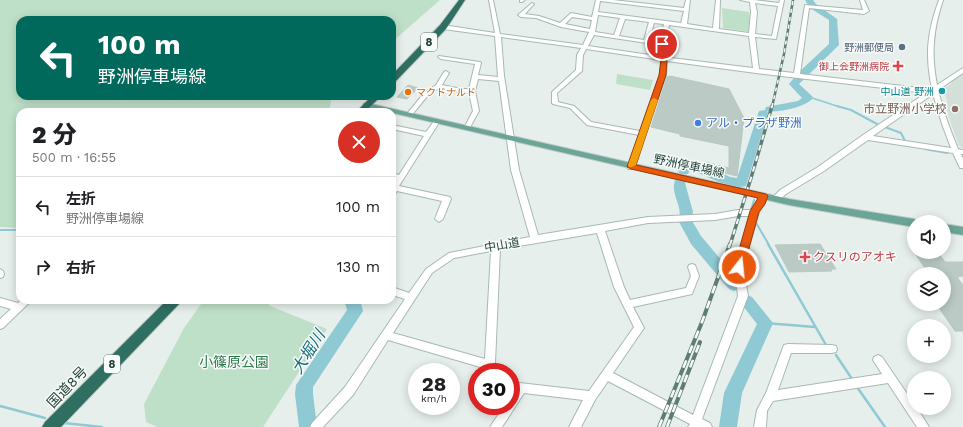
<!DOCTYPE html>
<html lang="ja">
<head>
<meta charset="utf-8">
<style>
	body { margin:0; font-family:"Work Sans","Noto Sans JP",sans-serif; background:#f2f2f2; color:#202124; height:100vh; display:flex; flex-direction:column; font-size:15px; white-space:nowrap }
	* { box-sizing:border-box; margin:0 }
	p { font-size:13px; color:#757577 }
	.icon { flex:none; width:22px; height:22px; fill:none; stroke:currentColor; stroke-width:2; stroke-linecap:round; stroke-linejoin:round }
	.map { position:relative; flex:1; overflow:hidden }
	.sheet { position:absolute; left:16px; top:108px; width:380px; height:196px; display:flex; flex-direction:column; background:#fff; border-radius:12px; box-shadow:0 2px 10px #0003 }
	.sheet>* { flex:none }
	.guide { position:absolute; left:16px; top:16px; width:380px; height:84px; border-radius:12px; box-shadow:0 2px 10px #0003; background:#00695c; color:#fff; overflow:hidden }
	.tools { position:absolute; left:907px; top:215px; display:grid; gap:8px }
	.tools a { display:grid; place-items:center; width:44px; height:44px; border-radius:50%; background:#fff; box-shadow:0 2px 10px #0003; font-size:20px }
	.speed { position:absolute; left:408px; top:363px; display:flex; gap:8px; font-size:20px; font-weight:700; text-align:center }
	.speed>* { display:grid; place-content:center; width:52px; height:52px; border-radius:50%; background:#fff; box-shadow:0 2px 10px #0003; line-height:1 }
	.speed small { font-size:10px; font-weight:400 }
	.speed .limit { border:6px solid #d22; background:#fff; color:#111 }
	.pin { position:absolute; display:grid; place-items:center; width:34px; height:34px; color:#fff; margin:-17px; border:2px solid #fff; border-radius:50%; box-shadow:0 1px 4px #0007 }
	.me { position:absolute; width:44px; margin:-22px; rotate:16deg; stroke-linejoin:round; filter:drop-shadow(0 0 3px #0008) }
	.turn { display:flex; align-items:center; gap:14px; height:84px; padding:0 16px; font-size:18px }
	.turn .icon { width:52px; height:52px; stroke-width:2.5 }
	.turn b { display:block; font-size:28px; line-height:34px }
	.round { display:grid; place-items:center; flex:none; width:42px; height:42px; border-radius:21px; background:#f2f2f2 }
	.head { display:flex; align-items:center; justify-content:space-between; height:68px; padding:0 16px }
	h1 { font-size:24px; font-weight:800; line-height:30px }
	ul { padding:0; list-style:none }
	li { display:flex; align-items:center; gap:12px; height:60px; padding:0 16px; border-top:1px solid #e0e0e0 }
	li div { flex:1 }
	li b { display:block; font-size:15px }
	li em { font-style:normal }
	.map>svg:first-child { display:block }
	.built { fill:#d4dfda }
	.green { fill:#bfe0c8 }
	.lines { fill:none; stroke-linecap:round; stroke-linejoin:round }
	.stream-far2 { stroke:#8ec9d4; stroke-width:1.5 }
	.stream-far1 { stroke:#8ec9d4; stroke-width:2 }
	.stream { stroke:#8ec9d4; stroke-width:2.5 }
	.river { fill:#8ec9d4; fill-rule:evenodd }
	.building { fill:#bbcac4; stroke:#b8c9c2 }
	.minor-casing { stroke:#a8b8b2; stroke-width:2 }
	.major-casing { stroke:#c2cac8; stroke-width:2 }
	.highway-casing { stroke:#c2cac8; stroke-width:2 }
	.minor { fill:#fff; fill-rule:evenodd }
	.major { fill:#6aa596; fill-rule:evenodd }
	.highway { fill:#2f6f62; fill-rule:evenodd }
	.rail-far2-casing { stroke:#5f7d75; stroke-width:2.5 }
	.rail-far1-casing { stroke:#5f7d75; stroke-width:3.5 }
	.rail-casing { stroke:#5f7d75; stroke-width:4 }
	.rail-far2 { stroke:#f7fbf9; stroke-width:1.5; stroke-dasharray:4; stroke-linecap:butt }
	.rail-far1 { stroke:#f7fbf9; stroke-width:2; stroke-dasharray:5.5; stroke-linecap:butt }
	.rail { stroke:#f7fbf9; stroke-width:2.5; stroke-dasharray:8; stroke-linecap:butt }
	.route { fill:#ea580c; stroke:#983908 }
	.slow { fill:#f59e0b }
	.service-dot { fill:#5c6f8a; stroke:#f7fbf9; stroke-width:1.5 }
	.health-dot { fill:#e0444e; stroke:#f7fbf9; stroke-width:1.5 }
	.culture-dot { fill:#0f9aa8; stroke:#f7fbf9; stroke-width:1.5 }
	.food-dot { fill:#e8710a; stroke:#f7fbf9; stroke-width:1.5 }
	.education-dot { fill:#8d6e63; stroke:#f7fbf9; stroke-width:1.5 }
	.shop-dot { fill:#3f7fe0; stroke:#f7fbf9; stroke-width:1.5 }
	.labels { text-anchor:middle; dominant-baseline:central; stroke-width:3; stroke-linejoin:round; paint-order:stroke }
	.far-service-label { font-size:10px; fill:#4e5e75; stroke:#f7fbf9; text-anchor:end }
	.far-health-label { font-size:10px; fill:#be3a42; stroke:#f7fbf9; text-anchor:end }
	.far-culture-label { font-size:10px; fill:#0d838f; stroke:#f7fbf9; text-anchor:end }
	.far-food-label { font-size:10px; fill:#c56008; stroke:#f7fbf9; text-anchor:start }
	.shield { fill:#f7fbf9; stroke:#637a73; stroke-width:1 }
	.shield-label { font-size:11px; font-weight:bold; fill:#24423a }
	.education-label { font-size:12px; fill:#785e54; stroke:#f7fbf9; text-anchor:end }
	.shop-label { font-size:12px; fill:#366cbe; stroke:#f7fbf9; text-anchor:start }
	.street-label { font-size:12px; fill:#24423a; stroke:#f7fbf9 }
	.health-label { font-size:12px; fill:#be3a42; stroke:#f7fbf9; text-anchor:start }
	.near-park-label { font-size:14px; fill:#2d7a4b; stroke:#f7fbf9 }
	.near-street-label { font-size:14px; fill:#24423a; stroke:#f7fbf9 }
	.near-water-label { font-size:16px; font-style:italic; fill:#1c6f80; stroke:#f7fbf9 }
</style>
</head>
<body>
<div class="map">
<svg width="963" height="427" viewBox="0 0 963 427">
	<rect width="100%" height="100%" fill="#e6efeb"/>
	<!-- built -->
	<path class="built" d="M963 73V148L959 146 953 129 947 111V100L943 89 952 83 950 82Z"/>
	<!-- green -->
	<path class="green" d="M0 0H440L392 42V20H20V96H332L329 112H20V228L0 227Z
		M722 8 749 12 751 32 723 28Z
		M617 74 653 80 650 90 616 84Z
		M204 300H266L270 306 327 329 263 427H157L146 422 144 404 184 328Z"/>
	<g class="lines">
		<!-- stream-far2 -->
		<path class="stream-far2" d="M809 97 840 107"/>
		<!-- stream-far1 -->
		<path class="stream-far1" d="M837 106 851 110 877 124
			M885 127 901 133 906 143
			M925 149 947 153
			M742 183 744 185
			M751 210 754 200
			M755 221 769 245
			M0 230H20"/>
		<!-- stream -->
		<path class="stream" d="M768 244 826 345
			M765 323 815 327
			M836 355 852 379
			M857 387 885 427
			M0 406 45 418
			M64 423 102 427"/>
		<!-- river -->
		<path class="river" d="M805 0H813L816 4 837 19 839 45 799 84 812 96 813 98C806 107 778 113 767 111L768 113 746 186C730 191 707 175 690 170L688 174H680L678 171 682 161 686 160 714 169 730 177 737 178 759 111 766 110 765 109 766 107 798 101 802 98 789 84 798 73 829 44V20L810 8Z
			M680 178 684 179 693 212 691 219 701 236 739 281 741 285 739 289 734 291 729 289 691 244 678 220C685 208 668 192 676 179Z
			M747 295 752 297 773 323 742 393 737 427H719L724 393 757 324 739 301 742 297Z
			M344 300H360L363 311 313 387V394L317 427H299L295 394 296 385 347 310Z"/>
	</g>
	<!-- building -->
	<path class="building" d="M670 76 729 89 744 118 737 176 704 168 705 162 729 168V146L680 136V134L651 127 667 77Z
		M408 85 418 88 407 99 397 97Z
		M820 244 836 269H831L832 271 789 272 775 245Z
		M916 255H940L945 262H963V276L957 277 963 285V331H955L937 305 944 304V274H929Z"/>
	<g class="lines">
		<defs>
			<path id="minor" d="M489 0H493L500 34 583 45 589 32 561 27 536 18 521 17 518 15 532 3 534 4 525 14 539 16 560 23 571 13 592 17 596 0H613L684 8 686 0H690L687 24 713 28 716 0H720L719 29 749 33 751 12 750 2 740 0H754L779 3 780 0H784L776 39 755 37 759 69 794 73 805 5 863 10 860 0H864L869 11 864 14 809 8 800 74 929 89H932C925 56 927 32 939 0H943C933 30 931 54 937 85L963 68V73L938 90C943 110 950 130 958 149L963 150V154H961L963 159V168H960L953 153 868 140 824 171 786 194 778 201H772L771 199 780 190 818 167 863 135 926 93 756 73 667 61 666 75 635 167 634 169H628L627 167 639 135 587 125 570 108 553 104 552 103V92L576 70 577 55 581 48 501 37 504 76 519 170 538 235 648 217 715 214 738 210H750L757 202 760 194 763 193 767 196 765 203 759 212 743 267 748 296 702 419 710 423 712 427H688L690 424 608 381 595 400 581 427H569L583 400 524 393 502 427H490L504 406H511V396L513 392H511V382L589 391 634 327 614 287 597 233 500 249 495 363 499 368V372H489L487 369 388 340 353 395 323 427H310L312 423 345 387 405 299 392 295V287L409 293 426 269 449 253 530 237 511 170 499 81 478 79 475 91 479 111 469 129H465L464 128 473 111 469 93H462L439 88 429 94 411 116H407L406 115 425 92 436 85 444 72 446 71 449 73 442 85 462 89H469L475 64 441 59 438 57 439 56 480 62 481 63 478 75 498 77 495 36 443 29 440 27 443 25 495 33ZM600 1 684 11 681 23 598 12ZM755 3 778 6 772 36 755 34 757 12ZM598 15 620 18 614 35 595 32ZM572 17 592 20 590 29 565 24ZM625 19 649 22 644 40 619 36ZM654 23 664 24 660 42 649 40ZM669 25 749 36 753 68 663 57ZM594 35 660 45 657 56 588 46ZM586 49 661 60 660 75 640 131 591 122 574 106 558 102 557 93 582 71 583 55ZM933 94 942 124 951 148 873 136ZM738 216H750L735 267 738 296 693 415 613 373 644 328 633 307 692 294 699 276 695 265 692 264 689 265 688 267 691 276 686 288 630 300 624 287 605 231 648 223 715 220ZM491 251 485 359 393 333 432 273 454 258Z
				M520 0H525L522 2H520Z
				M437 119 440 121 399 186 450 197 451 199 443 219 439 222 435 219 442 201 397 191 395 194 392 195V186L396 179 392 178V173L399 175 424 136 392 129V125L426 132 435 120Z
				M0 269 3 271 4 274 3 277 0 278Z
				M0 298 18 303 21 300H32L3 328 0 329V319L11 309 0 306Z
				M788 344 832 345 836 346 837 349 836 352 832 353H791L778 390 882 374 873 360 874 357 878 355 882 357 914 404V408H917L929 427H917L888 383 773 401 767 411 766 427H754L757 410 766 393 784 345Z"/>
			<path id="major" d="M364 103H367L789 199 914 219 919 222H914V227L789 205 367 107 363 105Z
				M944 224 963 227V235L944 232Z"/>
			<path id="highway" d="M459 0H465L446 29 395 82 392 83V75L440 25Z
				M372 96H381L365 112H356Z
				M167 300H181L179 304 61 427H42L45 422Z"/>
		</defs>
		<!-- minor casing -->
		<use href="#minor" class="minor-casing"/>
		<!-- major casing -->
		<use href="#major" class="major-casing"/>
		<!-- highway casing -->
		<use href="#highway" class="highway-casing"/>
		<!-- minor -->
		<use href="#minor" class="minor"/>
		<!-- major -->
		<use href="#major" class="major"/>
		<!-- highway -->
		<use href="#highway" class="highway"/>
		<defs>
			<path id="rail-far2" d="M772 107 784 54 793 0"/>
			<path id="rail-far1" d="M730 245 751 178 772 106"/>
			<path id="rail" d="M659 427 702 322 730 244
				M667 427 700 342"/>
		</defs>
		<!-- rail-far2 casing -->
		<use href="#rail-far2" class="rail-far2-casing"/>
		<!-- rail-far1 casing -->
		<use href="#rail-far1" class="rail-far1-casing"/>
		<!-- rail casing -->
		<use href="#rail" class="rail-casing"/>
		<!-- rail-far2 -->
		<use href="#rail-far2" class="rail-far2"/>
		<!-- rail-far1 -->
		<use href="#rail-far1" class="rail-far1"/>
		<!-- rail -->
		<use href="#rail" class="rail"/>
	</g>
	<!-- route -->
	<path class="route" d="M660 43 666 44 663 56 667 58 666 75 636 165 766 194 768 196 765 204 759 212 743 270H736L734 267 750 211 758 198 631 169 627 167 659 75 661 60 657 58Z"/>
	<!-- slow -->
	<path class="slow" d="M654 98 658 100 636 165 632 167H629L628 165 651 100Z"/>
	<!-- markers -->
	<circle class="service-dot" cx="902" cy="47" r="4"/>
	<g class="health-dot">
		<path d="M896 60h4v4h4v4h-4v4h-4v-4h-4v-4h4z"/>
		<path d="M803 251h4v4h4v4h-4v4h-4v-4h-4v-4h4z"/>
	</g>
	<circle class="culture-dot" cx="942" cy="91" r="4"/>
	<circle class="food-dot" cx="408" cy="92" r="4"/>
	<circle class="education-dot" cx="955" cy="109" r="4"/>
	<circle class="shop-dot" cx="698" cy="123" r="4"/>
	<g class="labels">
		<!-- far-service labels -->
		<g class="far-service-label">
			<text x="894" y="47">野洲郵便局</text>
		</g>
		<!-- far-health labels -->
		<g class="far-health-label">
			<text x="889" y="66">御上会野洲病院</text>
		</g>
		<!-- far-culture labels -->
		<g class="far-culture-label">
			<text x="934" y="91">中山道 野洲</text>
		</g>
		<!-- far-food labels -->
		<g class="far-food-label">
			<text x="416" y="92">マクドナルド</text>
		</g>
		<!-- shield labels -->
		<g class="shield">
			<rect x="421" y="33" width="16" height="18" rx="3"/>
			<rect x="104" y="355" width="16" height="18" rx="3"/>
		</g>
		<g class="shield-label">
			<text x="429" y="42">8</text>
			<text x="112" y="364">8</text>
		</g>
		<!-- education labels -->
		<g class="education-label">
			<text x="947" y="109">市立野洲小学校</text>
		</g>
		<!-- shop labels -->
		<g class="shop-label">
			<text x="706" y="123">アル・プラザ野洲</text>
		</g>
		<!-- street labels -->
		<g class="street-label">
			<text transform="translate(689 166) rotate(12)">野洲停車場線</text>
			<text transform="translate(502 245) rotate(-10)">中山道</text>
		</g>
		<!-- health labels -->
		<g class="health-label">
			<text x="813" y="257">クスリのアオキ</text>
		</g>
		<!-- near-park labels -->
		<g class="near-park-label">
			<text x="234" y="362">小篠原公園</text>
		</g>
		<!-- near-street labels -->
		<g class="near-street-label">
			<text transform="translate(67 387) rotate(-46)">国道8号</text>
		</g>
		<!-- near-water labels -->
		<g class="near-water-label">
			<text transform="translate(308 352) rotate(-58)">大堀川</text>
		</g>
	</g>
</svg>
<div class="tools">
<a><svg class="icon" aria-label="sound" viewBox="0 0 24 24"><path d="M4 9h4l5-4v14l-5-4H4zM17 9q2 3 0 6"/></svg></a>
<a><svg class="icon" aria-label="layers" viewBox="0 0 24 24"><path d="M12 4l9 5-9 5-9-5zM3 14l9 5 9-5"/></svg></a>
<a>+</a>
<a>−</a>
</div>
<div class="speed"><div>28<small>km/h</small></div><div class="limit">30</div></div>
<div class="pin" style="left:662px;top:44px;background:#d93025"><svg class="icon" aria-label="arrive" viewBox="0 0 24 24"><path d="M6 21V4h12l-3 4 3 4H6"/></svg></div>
<svg class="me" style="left:739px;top:267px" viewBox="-20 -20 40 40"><circle r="17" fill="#ea580c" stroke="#fff" stroke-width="3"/><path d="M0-11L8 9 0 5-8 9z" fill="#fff"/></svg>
<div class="guide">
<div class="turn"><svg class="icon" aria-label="left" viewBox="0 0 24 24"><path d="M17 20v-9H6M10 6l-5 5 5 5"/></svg><div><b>100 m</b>野洲停車場線</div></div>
</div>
<section class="sheet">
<div class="head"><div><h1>2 分</h1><p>500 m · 16:55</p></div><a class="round" style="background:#d93025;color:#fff"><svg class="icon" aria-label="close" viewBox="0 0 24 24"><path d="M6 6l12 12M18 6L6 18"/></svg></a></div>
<ul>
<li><svg class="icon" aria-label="left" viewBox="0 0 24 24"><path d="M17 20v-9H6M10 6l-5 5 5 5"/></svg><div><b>左折</b><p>野洲停車場線</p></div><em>100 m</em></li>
<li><svg class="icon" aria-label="right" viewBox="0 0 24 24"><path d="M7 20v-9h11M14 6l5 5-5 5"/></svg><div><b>右折</b></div><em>130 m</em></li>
</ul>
</section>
</div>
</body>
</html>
